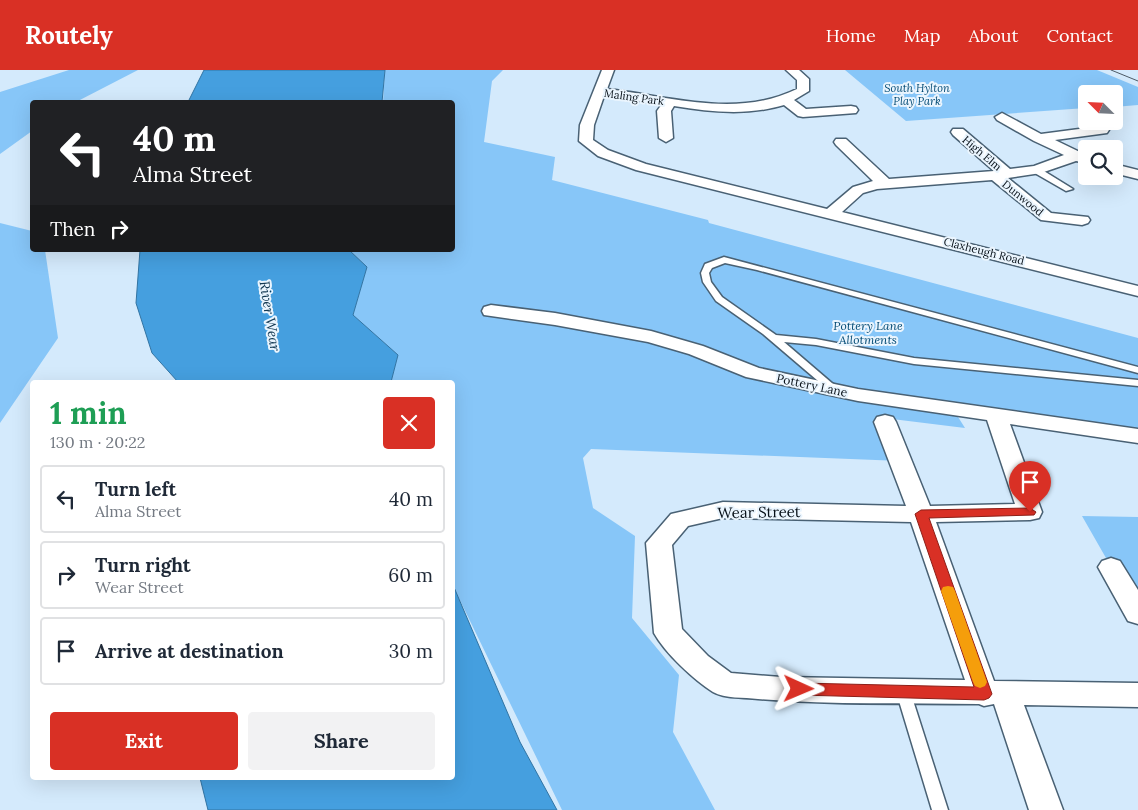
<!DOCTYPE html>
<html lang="en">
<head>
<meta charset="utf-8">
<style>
	body { margin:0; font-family:Lora,serif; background:#f2f2f3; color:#1f2937; height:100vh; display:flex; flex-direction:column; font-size:19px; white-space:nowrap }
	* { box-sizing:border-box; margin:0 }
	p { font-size:16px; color:#747a83 }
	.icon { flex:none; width:28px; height:28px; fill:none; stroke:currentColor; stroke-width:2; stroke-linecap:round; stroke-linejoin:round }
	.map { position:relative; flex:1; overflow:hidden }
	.details { position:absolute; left:30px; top:310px; width:425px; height:400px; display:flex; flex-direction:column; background:#fff; border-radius:5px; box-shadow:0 5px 20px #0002 }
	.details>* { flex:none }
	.top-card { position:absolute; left:30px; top:30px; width:425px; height:152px; border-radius:5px; box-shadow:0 5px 20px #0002; background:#202124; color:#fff; overflow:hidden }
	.needle { width:32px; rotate:294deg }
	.tools { position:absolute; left:1078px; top:15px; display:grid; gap:10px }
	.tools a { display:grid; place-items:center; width:45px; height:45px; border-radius:5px; background:#fff; box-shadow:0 5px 20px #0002; font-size:25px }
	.pin { position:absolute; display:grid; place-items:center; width:42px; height:42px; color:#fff; margin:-51px -21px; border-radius:50% 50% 50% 0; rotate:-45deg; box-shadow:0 0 5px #0007 }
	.pin .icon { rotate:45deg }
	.me { position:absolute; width:55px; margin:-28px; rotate:91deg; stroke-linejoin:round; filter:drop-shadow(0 0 4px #0008) }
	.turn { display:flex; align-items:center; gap:18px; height:105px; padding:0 20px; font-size:22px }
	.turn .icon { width:65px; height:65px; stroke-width:2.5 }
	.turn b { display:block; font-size:35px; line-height:42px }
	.then { display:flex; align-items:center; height:48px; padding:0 20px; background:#0003; gap:10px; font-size:19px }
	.round { display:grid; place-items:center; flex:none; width:52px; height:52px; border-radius:5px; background:#f2f2f3 }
	.headline { display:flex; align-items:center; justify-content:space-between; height:85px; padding:0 20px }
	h1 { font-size:30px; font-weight:800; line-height:38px; color:#1e9e55 }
	.button { display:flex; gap:10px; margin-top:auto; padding:10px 20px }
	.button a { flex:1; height:58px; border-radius:5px; background:#d93025; color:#fff; font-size:20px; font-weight:800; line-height:58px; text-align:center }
	.button a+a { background:#f2f2f3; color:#1f2937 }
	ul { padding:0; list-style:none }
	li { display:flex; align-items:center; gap:15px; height:68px; margin:0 10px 8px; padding:0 10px; border:2px solid #e0e1e3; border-radius:5px }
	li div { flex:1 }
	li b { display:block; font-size:19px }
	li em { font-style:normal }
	header { display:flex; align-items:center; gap:30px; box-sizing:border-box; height:70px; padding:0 25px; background:#d93025; color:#fff }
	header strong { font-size:24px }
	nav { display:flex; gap:28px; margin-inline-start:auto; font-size:18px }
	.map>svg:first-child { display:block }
	.green { fill:#87c6f8 }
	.water { fill:#459fdf; stroke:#3274a3 }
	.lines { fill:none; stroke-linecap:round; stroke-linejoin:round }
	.lane-casing { stroke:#496174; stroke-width:3 }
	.street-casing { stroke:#496174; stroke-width:3 }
	.lane { fill:#fff; fill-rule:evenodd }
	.street { fill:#fff; fill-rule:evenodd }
	.tram { stroke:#4d5b66; stroke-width:1 }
	.route { fill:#d93025; stroke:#8d1f18 }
	.slow { fill:#f59e0b }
	.labels { text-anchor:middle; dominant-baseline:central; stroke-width:4; stroke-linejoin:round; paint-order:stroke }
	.far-park-label { font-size:11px; font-style:italic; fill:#034b75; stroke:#eaf5fe }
	.far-street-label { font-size:11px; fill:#071018; stroke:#eaf5fe }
	.park-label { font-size:12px; font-style:italic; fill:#034b75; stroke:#eaf5fe }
	.street-label { font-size:12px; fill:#071018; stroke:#eaf5fe }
	.water-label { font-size:14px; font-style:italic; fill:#123852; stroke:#eaf5fe }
	.near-street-label { font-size:15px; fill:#071018; stroke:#eaf5fe }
</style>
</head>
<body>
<header>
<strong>Routely</strong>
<nav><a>Home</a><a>Map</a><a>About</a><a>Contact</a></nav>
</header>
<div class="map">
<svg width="1138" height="740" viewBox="0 0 1138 740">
	<rect width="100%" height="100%" fill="#d4eafc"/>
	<!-- green -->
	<path class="green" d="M69 0H138L76 32H32V61L0 84V22Z
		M385 0H503L492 11 484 72 555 87 552 110 708 150 709 153 1138 268V366L953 339 965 358 884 348 901 391 591 379 583 388 593 438 635 466 632 548 679 605 673 662 715 740H562L453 516 452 312H391L398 285 353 245 367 197 349 180H452V32H383Z
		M845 0H1097L1138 17V35L1114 37V24H1086V38L906 51Z
		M0 153 32 161V180H45L58 268 0 353Z
		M1082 446 1138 447V544Z"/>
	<!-- water -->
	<path class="water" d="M204 0H385L382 32H188Z
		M140 180H349L367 197 353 245 398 285 391 312H178L152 283 136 233Z
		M453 515 520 672 557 740H208L200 708H452Z"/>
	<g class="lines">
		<defs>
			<path id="lane" d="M1033 98H1039L1073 119 1066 121 1033 102Z
				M724 187 1138 297V303L757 200 725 193 712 198 709 203 711 212 722 227 776 265 816 269 914 288 1138 310V316L914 294 816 275 784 272 840 320 835 323 831 322 763 264 716 231 703 212 701 203 705 194Z
				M903 615 908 617 910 621 948 740H932L896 621 898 617Z"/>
			<path id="street" d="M602 0H614L607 19C671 26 735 49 797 19V10L786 0H799L809 9V21L794 30 806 39 851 36 856 37 858 40 856 43 803 47 798 46 784 35C747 46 711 42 674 36L671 41 673 68 666 72 659 68 657 41 662 34 604 26 594 55 593 70 608 80 646 94 827 139 853 117 873 111 836 75 834 72 836 69H846L889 109 994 101 953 65 951 62 953 59H963L1010 99 1034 96 1064 85 1034 71 997 50 995 47 1002 43 1041 64 1102 56 1107 57 1109 60 1107 63 1055 70 1086 85V93L1076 91 1041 103 1008 108 1051 143 1088 147 1090 150 1088 153 1082 155 1041 150 992 110 877 119 863 123 842 142 1138 216V226L636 100 598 86 579 71 580 55Z
				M1114 94 1138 100V109L1114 103Z
				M491 235 555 243 651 261 703 276 759 298 858 319 1138 359V373L1010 354 1042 442 1039 448 1030 450 936 452 994 611 1138 613V637L1024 635 1063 740H1029L994 634 984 636 979 634C905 633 831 635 758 629 744 627 725 629 713 622 694 610 665 583 654 563L646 473 671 444 723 432 906 436 874 352 877 347 885 345 893 347 896 352 930 436 1015 434 987 350 858 331 746 307 689 284 648 272 555 255 484 245 482 241 484 237ZM723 448 911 452 965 610 781 607 731 603 708 586 682 559 672 475 688 456Z
				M1111 488 1120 491 1138 520V554L1128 551 1098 497 1102 491Z"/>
		</defs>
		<!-- lane casing -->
		<use href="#lane" class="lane-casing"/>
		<!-- street casing -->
		<use href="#street" class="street-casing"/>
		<!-- lane -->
		<use href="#lane" class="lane"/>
		<!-- street -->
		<use href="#street" class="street"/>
		<!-- tram -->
		<path class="tram" d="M1111 0 1138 11"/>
	</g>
	<!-- route -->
	<path class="route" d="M1030 438 1036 442 1034 445 929 448 992 624 989 628 984 630 799 625 793 623 791 619 793 615 799 613 974 617 915 444 921 440Z"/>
	<!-- slow -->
	<path class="slow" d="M948 516 953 517 955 521 987 612 985 616 980 618 975 616 973 612 941 521 943 517Z"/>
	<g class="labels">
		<!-- far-park labels -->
		<g class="far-park-label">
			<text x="917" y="18">South Hylton<tspan x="917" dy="13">Play Park</tspan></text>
		</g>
		<!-- far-street labels -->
		<g class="far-street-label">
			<text transform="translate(634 27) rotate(8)">Maling Park</text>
			<text transform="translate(982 83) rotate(40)">High Elm</text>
			<text transform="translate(1023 128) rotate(39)">Dunwood</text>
			<text transform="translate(984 181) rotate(14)">Claxheugh Road</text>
		</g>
		<!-- park labels -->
		<g class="park-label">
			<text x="868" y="255">Pottery Lane<tspan x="868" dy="14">Allotments</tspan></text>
		</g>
		<!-- street labels -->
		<g class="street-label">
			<text transform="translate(812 315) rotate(12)">Pottery Lane</text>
		</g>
		<!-- water labels -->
		<g class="water-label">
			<text transform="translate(270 246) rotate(81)">River Wear</text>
		</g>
		<!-- near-street labels -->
		<g class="near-street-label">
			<text transform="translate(759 442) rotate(-1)">Wear Street</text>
		</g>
	</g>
</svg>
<div class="tools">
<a><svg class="needle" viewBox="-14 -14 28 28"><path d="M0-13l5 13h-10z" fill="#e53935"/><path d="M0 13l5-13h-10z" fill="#747a83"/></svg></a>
<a><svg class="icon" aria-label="search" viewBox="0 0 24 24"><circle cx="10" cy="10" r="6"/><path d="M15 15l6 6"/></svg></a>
</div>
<div class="pin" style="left:1030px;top:442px;background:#d93025"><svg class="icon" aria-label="arrive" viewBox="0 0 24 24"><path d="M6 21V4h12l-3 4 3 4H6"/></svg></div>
<svg class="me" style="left:799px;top:619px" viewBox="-20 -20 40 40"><path d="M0-17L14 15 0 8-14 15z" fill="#d93025" stroke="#fff" stroke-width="4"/></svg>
<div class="top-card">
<div class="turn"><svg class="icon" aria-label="left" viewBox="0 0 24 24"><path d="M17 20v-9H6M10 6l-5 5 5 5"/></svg><div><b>40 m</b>Alma Street</div></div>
<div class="then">Then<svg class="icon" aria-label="right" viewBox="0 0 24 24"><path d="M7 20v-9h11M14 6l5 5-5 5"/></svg></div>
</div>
<section class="details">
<div class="headline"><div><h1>1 min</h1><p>130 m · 20:22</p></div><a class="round" style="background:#d93025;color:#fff"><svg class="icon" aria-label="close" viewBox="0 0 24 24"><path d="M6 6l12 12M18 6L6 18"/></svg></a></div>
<ul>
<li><svg class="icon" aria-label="left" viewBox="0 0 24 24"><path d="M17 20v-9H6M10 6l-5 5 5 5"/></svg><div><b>Turn left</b><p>Alma Street</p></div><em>40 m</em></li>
<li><svg class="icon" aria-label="right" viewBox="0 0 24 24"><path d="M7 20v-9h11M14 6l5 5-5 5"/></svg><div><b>Turn right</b><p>Wear Street</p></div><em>60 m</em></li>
<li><svg class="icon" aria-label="arrive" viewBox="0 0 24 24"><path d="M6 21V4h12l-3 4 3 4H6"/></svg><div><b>Arrive at destination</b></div><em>30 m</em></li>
</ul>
<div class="button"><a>Exit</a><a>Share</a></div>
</section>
</div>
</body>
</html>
